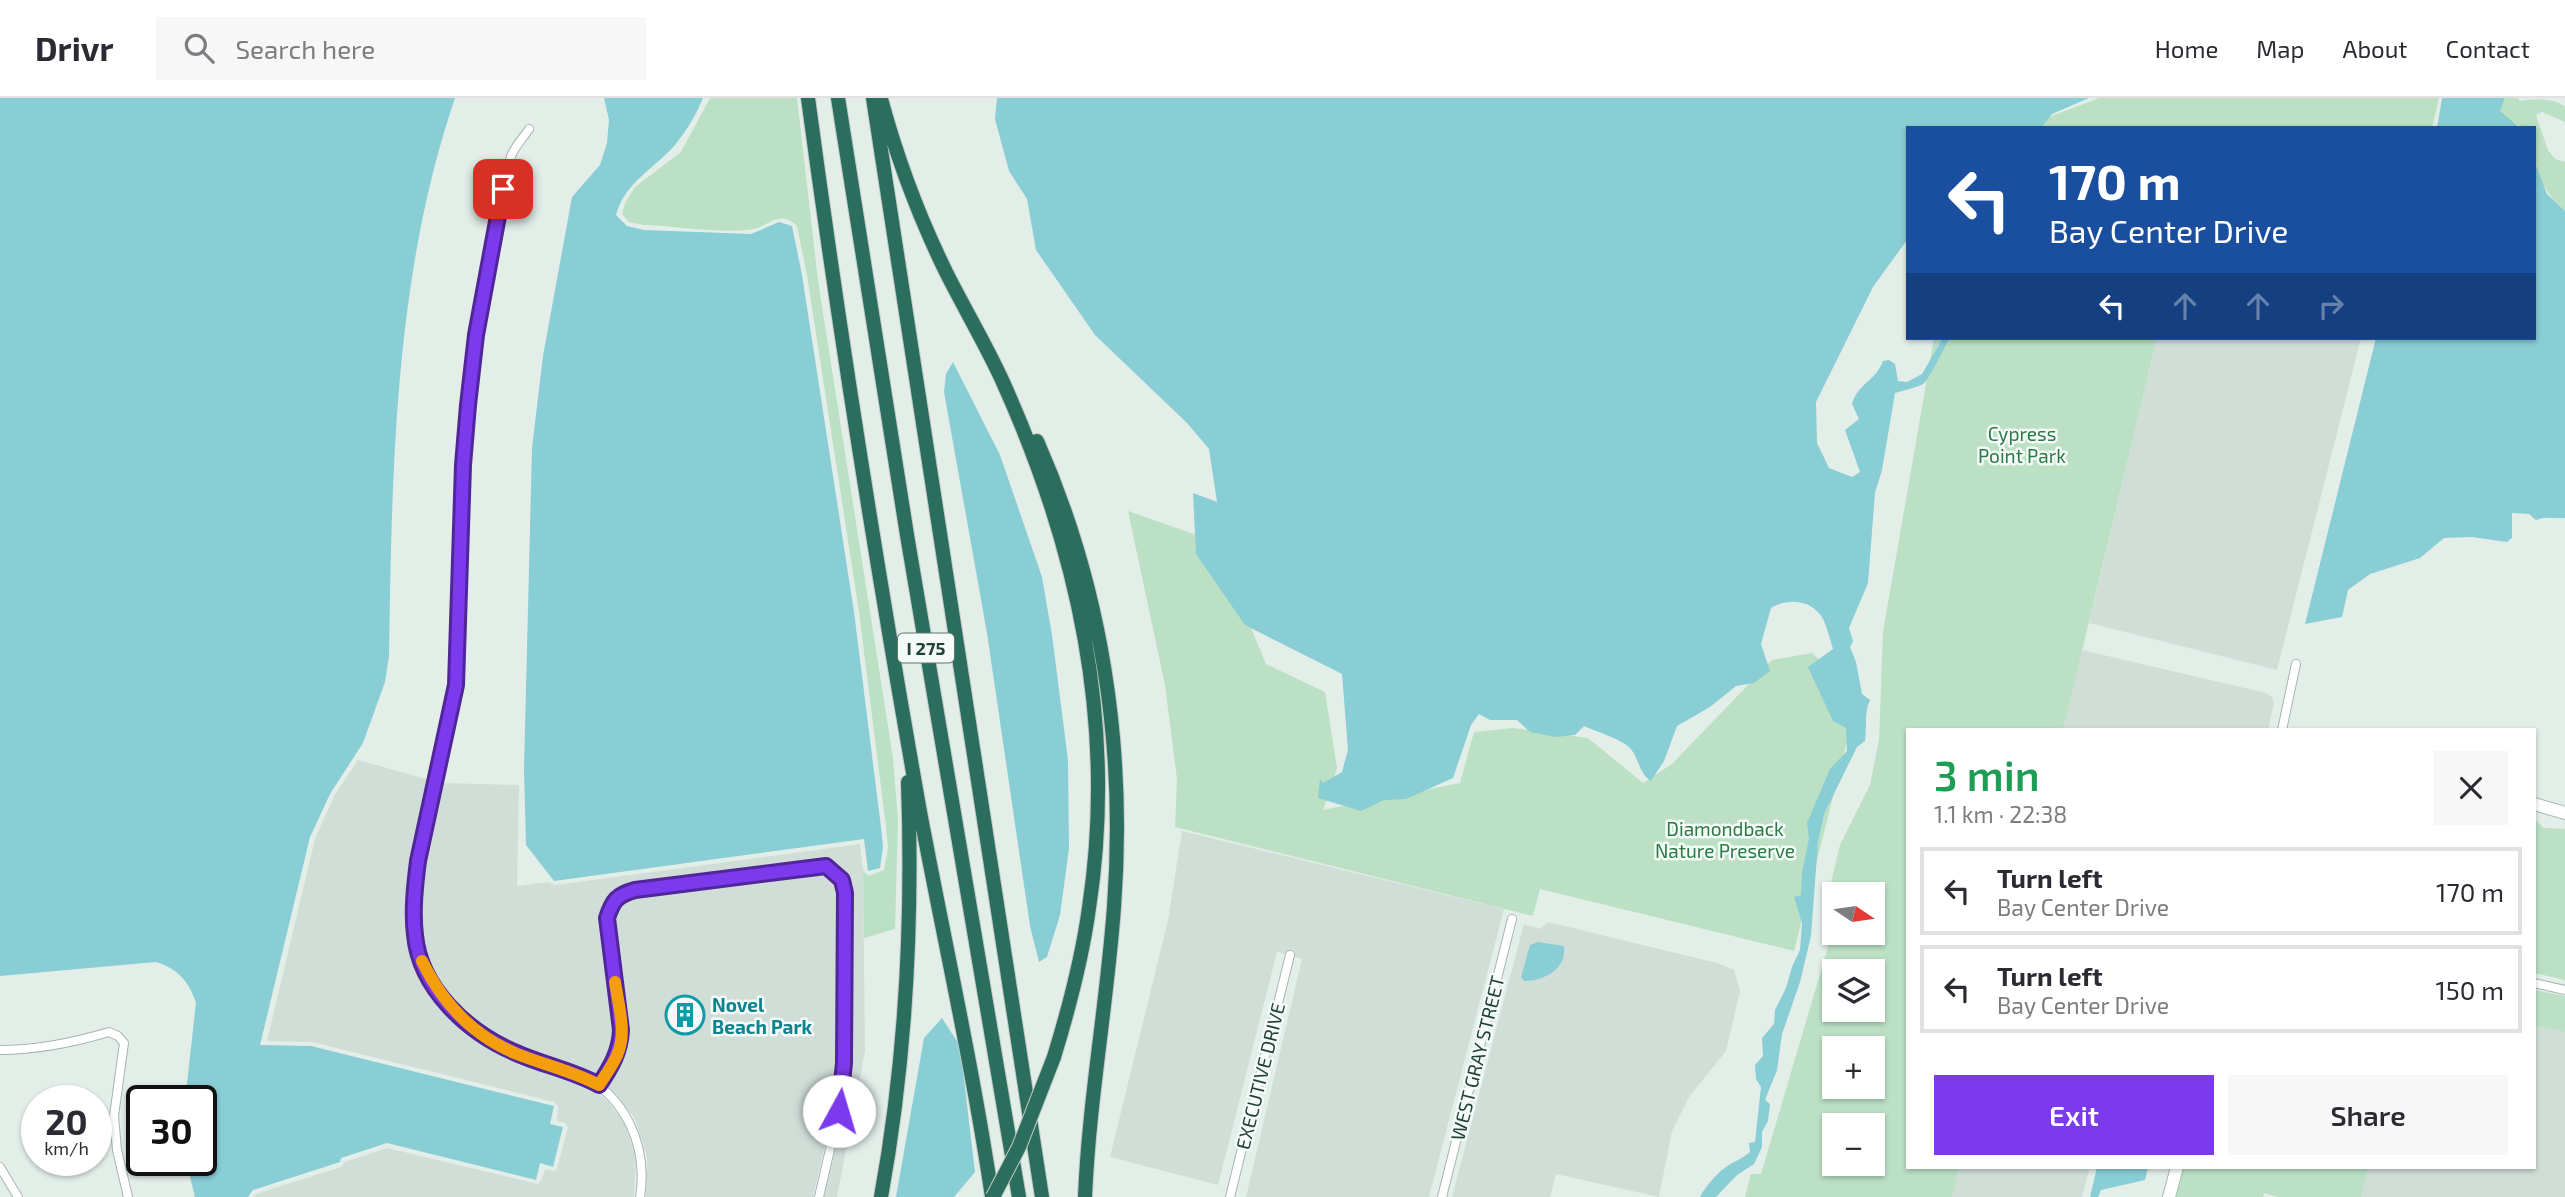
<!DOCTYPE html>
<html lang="en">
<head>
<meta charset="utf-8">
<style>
	body { margin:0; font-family:"Exo 2",sans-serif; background:#f7f7f7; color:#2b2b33; height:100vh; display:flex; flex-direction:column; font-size:26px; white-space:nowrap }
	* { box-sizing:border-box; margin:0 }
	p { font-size:23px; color:#7c7c81 }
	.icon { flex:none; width:38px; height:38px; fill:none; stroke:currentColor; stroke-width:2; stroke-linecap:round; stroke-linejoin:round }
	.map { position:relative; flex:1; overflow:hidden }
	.drawer { position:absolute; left:1906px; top:630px; width:630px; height:441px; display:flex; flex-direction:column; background:#fff; border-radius:0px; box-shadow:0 2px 5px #0004 }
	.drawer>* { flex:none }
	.top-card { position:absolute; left:1906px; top:28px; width:630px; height:214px; border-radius:0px; box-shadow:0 2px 5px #0004; background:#1a4fa0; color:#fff; overflow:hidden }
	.needle { width:46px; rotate:103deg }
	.tools { position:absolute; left:1822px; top:784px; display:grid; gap:14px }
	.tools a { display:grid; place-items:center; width:63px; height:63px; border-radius:0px; background:#fff; box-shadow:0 2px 5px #0004; font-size:35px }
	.speed { position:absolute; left:21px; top:987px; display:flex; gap:14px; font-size:35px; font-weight:700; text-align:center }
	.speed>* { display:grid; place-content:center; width:91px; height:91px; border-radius:50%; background:#fff; box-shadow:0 2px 5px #0004; line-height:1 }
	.speed small { font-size:18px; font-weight:400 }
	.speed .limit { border:4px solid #111; border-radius:10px; background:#fff; color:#111 }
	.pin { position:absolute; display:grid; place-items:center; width:60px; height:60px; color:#fff; margin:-30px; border-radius:14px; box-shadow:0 4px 10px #0006 }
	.me { position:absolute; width:77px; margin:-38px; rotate:6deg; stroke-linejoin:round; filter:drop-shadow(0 0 5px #0008) }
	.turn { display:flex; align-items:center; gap:24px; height:147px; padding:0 28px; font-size:32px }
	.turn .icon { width:91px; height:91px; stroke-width:2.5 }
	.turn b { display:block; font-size:49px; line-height:60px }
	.lanes { display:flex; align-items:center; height:66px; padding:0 28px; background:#0003; justify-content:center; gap:35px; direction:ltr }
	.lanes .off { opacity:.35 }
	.round { display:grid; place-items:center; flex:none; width:74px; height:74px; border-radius:0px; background:#f7f7f7 }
	.head { display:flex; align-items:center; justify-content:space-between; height:119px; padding:0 28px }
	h1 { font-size:42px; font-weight:600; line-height:52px; color:#1e9e55 }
	.cta { display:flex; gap:14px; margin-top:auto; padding:14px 28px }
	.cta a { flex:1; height:80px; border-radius:0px; background:#7c3aed; color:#fff; font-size:28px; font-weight:600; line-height:80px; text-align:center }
	.cta a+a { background:#f7f7f7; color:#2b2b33 }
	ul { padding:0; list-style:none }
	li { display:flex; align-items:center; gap:21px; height:88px; margin:0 14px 10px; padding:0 14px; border:4px solid #e1e1e2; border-radius:0px }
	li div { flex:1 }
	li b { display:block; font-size:26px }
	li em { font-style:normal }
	header { display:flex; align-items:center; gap:42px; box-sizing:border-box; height:98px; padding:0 35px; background:#fff; border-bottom:2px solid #e1e1e2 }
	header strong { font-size:33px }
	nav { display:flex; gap:38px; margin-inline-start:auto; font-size:24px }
	.search { width:490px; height:63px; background:#f7f7f7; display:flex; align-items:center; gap:18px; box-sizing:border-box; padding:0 24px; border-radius:0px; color:#7c7c81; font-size:26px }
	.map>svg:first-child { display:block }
	.built { fill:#d1ded8 }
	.green { fill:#bbe0c4; fill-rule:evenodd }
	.water { fill:#89cdd5 }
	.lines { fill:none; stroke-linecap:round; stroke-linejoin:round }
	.street-casing { stroke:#a5b7b0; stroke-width:10 }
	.secondary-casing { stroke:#a1bab0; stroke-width:14 }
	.highway-casing { stroke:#c1cac7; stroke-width:16 }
	.street { stroke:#fff; stroke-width:8 }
	.secondary { stroke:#fff; stroke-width:12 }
	.highway { stroke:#2c6e5d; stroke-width:14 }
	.highway-bridge-casing { stroke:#c1cac7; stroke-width:16; stroke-linecap:butt }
	.highway-bridge { stroke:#2c6e5d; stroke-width:14 }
	.route-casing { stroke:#51269a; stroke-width:18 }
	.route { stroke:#7c3aed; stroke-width:12 }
	.slow { stroke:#f59e0b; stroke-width:12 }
	.labels { text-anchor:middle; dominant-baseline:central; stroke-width:5; stroke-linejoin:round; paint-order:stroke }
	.shield { fill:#f4faf7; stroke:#617871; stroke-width:2 }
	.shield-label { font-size:18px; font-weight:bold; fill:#224137 }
	.park-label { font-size:19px; fill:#2a7a45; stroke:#f4faf7 }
	.culture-label { font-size:19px; font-weight:bold; fill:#0d838f; stroke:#f4faf7; text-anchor:start }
	.street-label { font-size:19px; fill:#224137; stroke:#f4faf7 }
</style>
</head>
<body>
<header>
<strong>Drivr</strong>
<div class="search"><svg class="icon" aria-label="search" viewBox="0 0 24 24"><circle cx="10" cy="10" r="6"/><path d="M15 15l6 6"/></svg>Search here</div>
<nav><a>Home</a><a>Map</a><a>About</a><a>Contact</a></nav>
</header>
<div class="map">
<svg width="2565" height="1099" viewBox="0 0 2565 1099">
	<rect width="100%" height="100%" fill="#e3eee9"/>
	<!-- built -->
	<path class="built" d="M2157 240H2361L2277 572 2089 525Z
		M2082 552 2266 595 2272 599 2274 605 2268 632H2063Z
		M358 662 430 682 413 762 408 817 409 841 427 886 442 907 471 937 515 960 575 980 595 991 611 1007 624 1024 636 1060 634 1099H254L256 1096 341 1069 345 1064 387 1050 538 1086 542 1080 545 1071 554 1073 557 1071 568 1029 565 1025 557 1023 558 1008 554 1004 312 944 267 943 315 741 334 698Z
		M441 685 519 687 517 788 548 784 555 787 860 746 863 772 865 953 837 1099H824L847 1005 850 966V795L846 779 838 769 829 764 819 763 634 787 616 792 607 802 601 820 616 932 615 945 613 953 597 980 579 971 520 951 477 928 451 901 437 882 421 840 419 817 424 764Z
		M1182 733 1504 811 1429 1099H1246L1302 861 1277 854 1218 1087 1110 1059 1168 822Z
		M824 773 836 784 839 795 838 965 835 1003 813 1099H646L647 1059 641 1039 634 1019 606 987 623 957 626 946 627 932 613 821 617 807 624 800 637 797Z
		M1548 824 1717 865 1734 872 1740 893 1726 953 1689 999 1672 1033 1659 1099 1556 1076 1550 1099H1452L1524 826 1540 831Z
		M2534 927 2565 934V1099H2361L2369 1069H2534Z
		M1959 1069H2090L2082 1099H1952Z"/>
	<!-- green -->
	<path class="green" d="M710 0H797L818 183 893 660 898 721 895 831 864 840 863 772 868 778 884 772 888 750 886 729 859 514 807 177 797 128C778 110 769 130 748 132 714 135 678 128 644 127L629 124 622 116 625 105 635 89 681 54Z
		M2099 0H2439L2432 30H2020Z
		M2505 0H2518L2520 3C2535 0 2550 0 2565 8V24L2542 14 2536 17 2548 52 2555 61 2565 64V113C2536 86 2534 68 2534 30 2518 30 2511 24 2499 13Z
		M1934 240H2157L2063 632H1908V1069H1959L1952 1099H1745L1751 1076H1761L1828 849 1830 789 1840 747 1870 687 1879 642 1883 534ZM1834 796H1872V835H1834ZM1834 873H1872V912H1834ZM1834 950H1872V989H1834ZM1834 1027H1872V1066H1834Z
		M1128 413 1205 440 1224 465 1266 566 1325 594 1337 670 1323 712 1460 685 1474 634 1513 630 1588 640 1643 685 1672 666 1772 562 1812 555 1839 581 1850 632 1794 853 1540 791 1533 818 1175 729 1177 681 1165 587Z
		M2534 721 2544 730 2565 731V882L2534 875Z
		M2534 892 2565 898V934L2534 927Z
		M2184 1069H2369L2361 1099H2278L2264 1095 2263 1099H2176Z"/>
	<!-- water -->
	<path class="water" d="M0 0H455C394 179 392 371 389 558L385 584 363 645 330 696 310 739 260 947 311 948 554 1008 550 1026 563 1029 553 1069 540 1065 536 1082 387 1045 341 1060 340 1064 253 1092 248 1099H195L186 1062H201V1003H185L196 905C189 883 178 871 156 864L0 878Z
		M604 0H703C696 17 687 32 675 47 654 71 625 84 616 117L627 128 644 132 751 136 779 124 792 128 802 177 854 514 881 729 883 749 880 770 868 773 864 741 554 783 526 747 524 671 532 350 543 258 572 99 600 67 607 45 609 22Z
		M997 0H2089L2052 16 2041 30H1908L1907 142 1873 189 1816 304 1817 345 1829 370 1852 379 1860 374 1845 332 1859 321 1852 306C1858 285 1875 284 1883 263L1889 262 1895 266 1898 283 1907 284 1922 276 1943 240H1950C1944 249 1930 281 1923 286 1915 290 1904 292 1895 295L1882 372 1875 395 1868 485 1849 530 1853 543 1850 549 1856 564 1862 596 1870 602C1864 614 1867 629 1865 643L1857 649 1824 716 1818 744 1811 838 1800 884 1782 936 1777 972 1765 1002 1770 1006 1768 1023 1762 1034V1049L1754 1066 1737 1077 1716 1099H1700C1706 1088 1716 1076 1726 1069 1734 1063 1742 1061 1750 1054L1749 1045 1755 1044 1761 989 1756 981 1755 967 1763 958 1762 940 1774 926 1775 912 1786 890 1792 869 1800 852 1802 825 1794 799 1801 797 1802 774 1809 741 1807 725 1830 671 1847 653 1846 630 1833 623 1808 569 1833 551C1830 542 1828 532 1824 523 1815 502 1788 499 1771 510L1761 546 1770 573 1754 585 1736 588 1710 609 1677 628 1664 663 1651 683C1638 674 1640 662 1630 650 1623 642 1595 633 1584 628L1575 637 1556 639 1530 634 1517 622H1490L1479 616 1471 627 1453 680 1406 701 1384 702 1361 713 1318 700 1320 681 1323 685 1342 674 1348 652 1342 576 1245 527 1196 456 1193 395 1217 404 1209 351 1187 325 1095 237 1036 152 1027 101 1009 73 995 21Z
		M2442 0H2505L2500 13 2520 30H2437Z
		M2534 62 2547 96 2565 113V420C2554 421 2546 418 2536 422L2529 416 2512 415V440L2507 444 2472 439 2444 440 2420 460 2370 476 2348 492 2342 519 2305 526 2376 240H2534Z
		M953 264 1000 357 1042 479 1052 537 1068 662 1069 750 1060 817 1047 859 1039 864 1030 828 987 535 944 294 946 276Z
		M1538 844 1564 848C1567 871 1544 883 1524 883L1521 879 1530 847Z
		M942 920 960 948 975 1074 954 1099H896L924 940Z
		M2097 1069H2148L2145 1082 2101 1092 2098 1099H2090Z"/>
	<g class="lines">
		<defs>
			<path id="street" d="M529 31C524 39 516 47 512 56 500 87 496 123 490 156 477 226 466 298 463 370 461 421 460 471 458 521 457 543 458 565 456 587 448 666 392 789 423 864 437 899 464 929 498 947 523 960 551 964 577 975 626 997 648 1048 640 1099
				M2282 632 2296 566
				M2534 885 2565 892
				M0 952C38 952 72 945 109 934L118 938 124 945 114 1018 117 1052 128 1099
				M599 987C611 969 620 954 621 932L607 820 612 804 620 796 826 768C838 775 842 782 844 795V965L841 1004 819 1099
				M0 1069 18 1099
				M1230 1099 1290 857
				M1442 1099 1512 821"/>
			<path id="secondary" d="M2534 706 2565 715
				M2169 1099 2177 1069"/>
			<path id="highway" d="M808 0C840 239 878 477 920 714 944 842 973 970 992 1099
				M838 0 907 437 1019 1099
				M873 0 1042 1099
				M881 1C897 60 919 119 946 174 964 210 985 245 1002 282 1078 450 1117 626 1089 810 1082 861 1069 910 1054 959
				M1037 343C1102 490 1126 649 1114 809 1107 906 1089 1002 1085 1099
				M881 1099C906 962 913 823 908 684"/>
		</defs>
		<!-- street casing -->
		<use href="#street" class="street-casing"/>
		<!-- secondary casing -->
		<use href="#secondary" class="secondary-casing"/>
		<!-- highway casing -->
		<use href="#highway" class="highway-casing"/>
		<!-- street -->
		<use href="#street" class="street"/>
		<!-- secondary -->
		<use href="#secondary" class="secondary"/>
		<!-- highway -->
		<use href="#highway" class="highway"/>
		<defs>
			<path id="highway-bridge" d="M993 1099 1019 1049 1054 959"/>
		</defs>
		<!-- highway-bridge casing -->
		<use href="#highway-bridge" class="highway-bridge-casing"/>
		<!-- highway-bridge -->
		<use href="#highway-bridge" class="highway-bridge"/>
	</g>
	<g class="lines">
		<defs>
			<path id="route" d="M503 91 476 237 468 307 463 367 456 587 418 763C415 787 412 813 415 837 420 891 468 934 514 954 542 967 572 972 599 987 611 969 620 954 621 932L607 820C613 802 617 797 635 792L826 768 842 782 845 795 844 965 839 1013"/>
		</defs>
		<!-- route casing -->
		<use href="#route" class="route-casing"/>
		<!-- route -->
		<use href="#route" class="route"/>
		<!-- slow -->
		<path class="slow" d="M422 863C443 906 473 938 517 956 545 967 572 973 599 987 606 976 615 965 619 952 626 932 618 905 615 884"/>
	</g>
	<!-- icons -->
	<defs>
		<symbol id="building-ring" viewBox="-11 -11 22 22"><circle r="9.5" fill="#f4faf7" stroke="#0f9aa8" stroke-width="1.5"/><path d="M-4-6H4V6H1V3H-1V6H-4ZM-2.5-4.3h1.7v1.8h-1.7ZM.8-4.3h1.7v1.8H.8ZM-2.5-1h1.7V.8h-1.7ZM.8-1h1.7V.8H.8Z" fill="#0f9aa8"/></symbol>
	</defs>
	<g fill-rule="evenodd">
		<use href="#building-ring" x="663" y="895" width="44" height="44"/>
	</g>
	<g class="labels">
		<!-- shield labels -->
		<rect class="shield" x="898" y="535.5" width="56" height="29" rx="5"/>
		<g class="shield-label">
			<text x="926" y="550">I 275</text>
		</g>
		<!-- park labels -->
		<g class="park-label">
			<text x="2022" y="335">Cypress<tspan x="2022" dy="22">Point Park</tspan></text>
			<text x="1725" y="730">Diamondback<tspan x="1725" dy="22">Nature Preserve</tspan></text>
		</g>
		<!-- culture labels -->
		<g class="culture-label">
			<text x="712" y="906">Novel<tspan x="712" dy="22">Beach Park</tspan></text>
		</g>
		<!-- street labels -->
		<g class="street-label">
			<text transform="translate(1477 960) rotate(-76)">WEST GRAY STREET</text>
			<text transform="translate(1260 978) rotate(-76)">EXECUTIVE DRIVE</text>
		</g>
	</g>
</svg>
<div class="tools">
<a><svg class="needle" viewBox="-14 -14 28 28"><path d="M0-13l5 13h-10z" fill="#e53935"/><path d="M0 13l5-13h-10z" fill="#7c7c81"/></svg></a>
<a><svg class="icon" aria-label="layers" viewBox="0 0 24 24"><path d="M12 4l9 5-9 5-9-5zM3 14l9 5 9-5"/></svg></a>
<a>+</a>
<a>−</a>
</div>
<div class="speed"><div>20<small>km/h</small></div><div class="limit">30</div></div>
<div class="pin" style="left:503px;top:91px;background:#d93025"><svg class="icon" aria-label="arrive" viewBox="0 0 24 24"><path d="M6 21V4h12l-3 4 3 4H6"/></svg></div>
<svg class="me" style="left:839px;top:1013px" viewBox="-20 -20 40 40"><circle r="19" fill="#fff"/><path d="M0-13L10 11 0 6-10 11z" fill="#7c3aed"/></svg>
<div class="top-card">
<div class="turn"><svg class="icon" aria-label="left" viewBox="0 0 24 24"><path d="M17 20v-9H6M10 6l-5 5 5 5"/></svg><div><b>170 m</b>Bay Center Drive</div></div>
<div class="lanes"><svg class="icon" aria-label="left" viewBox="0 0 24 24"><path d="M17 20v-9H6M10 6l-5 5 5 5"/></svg><svg class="icon off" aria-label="ahead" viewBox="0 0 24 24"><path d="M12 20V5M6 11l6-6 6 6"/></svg><svg class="icon off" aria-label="ahead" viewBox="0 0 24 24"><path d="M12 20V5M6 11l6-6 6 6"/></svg><svg class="icon off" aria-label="right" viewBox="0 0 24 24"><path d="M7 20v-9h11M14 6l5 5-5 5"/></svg></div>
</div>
<section class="drawer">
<div class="head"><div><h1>3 min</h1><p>1.1 km · 22:38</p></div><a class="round"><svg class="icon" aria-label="close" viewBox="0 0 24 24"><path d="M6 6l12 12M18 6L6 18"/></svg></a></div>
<ul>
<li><svg class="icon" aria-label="left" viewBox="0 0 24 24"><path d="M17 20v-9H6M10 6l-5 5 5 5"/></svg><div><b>Turn left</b><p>Bay Center Drive</p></div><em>170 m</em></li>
<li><svg class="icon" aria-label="left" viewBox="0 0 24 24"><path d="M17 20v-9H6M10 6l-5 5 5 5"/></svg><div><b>Turn left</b><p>Bay Center Drive</p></div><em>150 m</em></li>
</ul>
<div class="cta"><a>Exit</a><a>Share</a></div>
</section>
</div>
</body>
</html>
